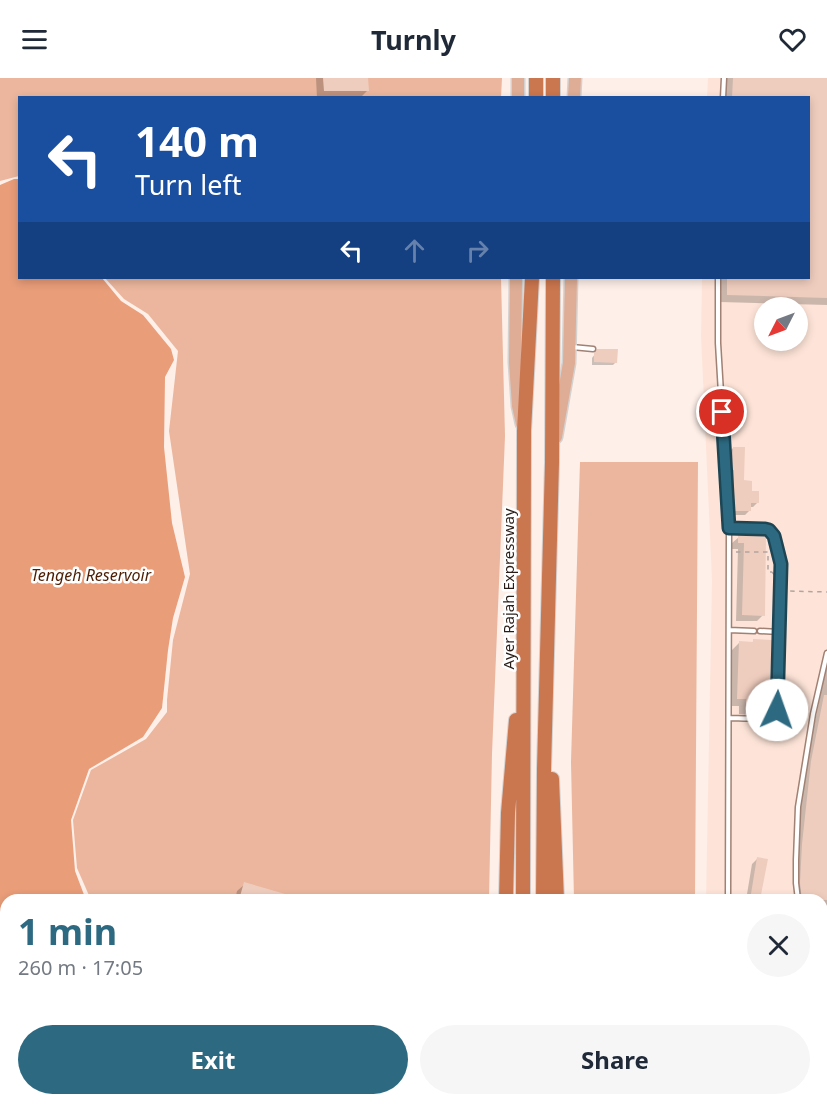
<!DOCTYPE html>
<html lang="en">
<head>
<meta charset="utf-8">
<style>
	body { margin:0; font-family:"Noto Sans",sans-serif; background:#f6f6f7; color:#1f2937; height:100vh; display:flex; flex-direction:column; font-size:22px; white-space:nowrap }
	* { box-sizing:border-box; margin:0 }
	p { font-size:20px; color:#747a83 }
	.icon { flex:none; width:33px; height:33px; fill:none; stroke:currentColor; stroke-width:2; stroke-linecap:round; stroke-linejoin:round }
	.map { position:relative; flex:1; overflow:hidden }
	.details { position:absolute; left:0px; top:816px; width:828px; height:212px; display:flex; flex-direction:column; background:#fff; border-radius:18px 18px 0 0; box-shadow:0 3px 9px #0003 }
	.details>* { flex:none }
	.hud { position:absolute; left:18px; top:18px; width:792px; height:183px; border-radius:0px; box-shadow:0 3px 9px #0003; background:#1a4fa0; color:#fff; overflow:hidden }
	.needle { width:39px; rotate:228deg }
	.fabs { position:absolute; left:754px; top:219px; display:grid; gap:12px }
	.fabs a { display:grid; place-items:center; width:54px; height:54px; border-radius:50%; background:#fff; box-shadow:0 3px 9px #0003; font-size:30px }
	.pin { position:absolute; display:grid; place-items:center; width:51px; height:51px; color:#fff; margin:-26px; border:3px solid #fff; border-radius:50%; box-shadow:0 2px 6px #0007 }
	.me { position:absolute; width:66px; margin:-33px; rotate:3deg; stroke-linejoin:round; filter:drop-shadow(0 0 4px #0008) }
	.turn { display:flex; align-items:center; gap:21px; height:126px; padding:0 18px; font-size:27px }
	.turn .icon { width:78px; height:78px; stroke-width:2.5 }
	.turn b { display:block; font-size:42px; line-height:51px }
	.lanes { display:flex; align-items:center; height:57px; padding:0 18px; background:#0003; justify-content:center; gap:30px; direction:ltr }
	.lanes .off { opacity:.35 }
	.round { display:grid; place-items:center; flex:none; width:63px; height:63px; border-radius:32px; background:#f6f6f7 }
	.summary { display:flex; align-items:center; justify-content:space-between; height:102px; padding:0 18px }
	h1 { font-size:36px; font-weight:700; line-height:45px; color:#2d6a81 }
	.primary-button { display:flex; gap:12px; margin-top:auto; padding:12px 18px }
	.primary-button a { flex:1; height:69px; border-radius:36px; background:#2d6a81; color:#fff; font-size:24px; font-weight:700; line-height:69px; text-align:center }
	.primary-button a+a { background:#f6f6f7; color:#1f2937 }
	header { display:flex; justify-content:space-between; align-items:center; height:78px; padding:0 18px; background:#fff; font-size:27px; font-weight:700 }
	.map>svg:first-child { display:block }
	.built { fill:#fee4d8; fill-rule:evenodd }
	.green { fill:#ebb69d }
	.water { fill:#e99d79 }
	.shadow { fill:#0003 }
	.building { fill:#efcdbe }
	.lines { fill:none; stroke-linecap:round; stroke-linejoin:round }
	.lane-casing { stroke:#a08173; stroke-width:7 }
	.primary-casing { stroke:#d4d2d1; stroke-width:15 }
	.highway-casing { stroke:#d4d2d1; stroke-width:16 }
	.path { stroke:#b2a49e; stroke-width:1.5; stroke-dasharray:4.5 4.5; stroke-linecap:butt }
	.lane { stroke:#fff; stroke-width:4 }
	.primary { stroke:#dfad95; stroke-width:12 }
	.highway { stroke:#ca764e; stroke-width:14 }
	.path-bridge { stroke:#b2a49e; stroke-width:1.5; stroke-dasharray:4.5 4.5; stroke-linecap:butt }
	.route-casing { stroke:#1d4554; stroke-width:15 }
	.route { stroke:#2d6a81; stroke-width:10 }
	.labels { text-anchor:middle; dominant-baseline:central; stroke-width:5; stroke-linejoin:round; paint-order:stroke }
	.street-label { font-size:15px; fill:#291c17; stroke:#fff }
	.water-label { font-size:16px; font-style:italic; fill:#4c1d03; stroke:#fff }
</style>
</head>
<body>
<header><svg class="icon" aria-label="menu" viewBox="0 0 24 24"><path d="M4 6h16M4 12h16M4 18h16"/></svg>Turnly<svg class="icon" aria-label="heart" viewBox="0 0 24 24"><path d="M12 20l-8-8c-3-5 5-10 8-4 3-6 11-1 8 4z"/></svg></header>
<div class="map">
<svg width="827" height="1027" viewBox="0 0 827 1027">
	<rect width="100%" height="100%" fill="#feefe9"/>
	<!-- built -->
	<path class="built" d="M708 0H827V1027H726L724 1022H822V822H706L712 502 701 258 702 200H808V20L707 19ZM765 230H798V262H765Z"/>
	<!-- green -->
	<path class="green" d="M0 0H502L501 20H20L19 98 0 103Z
		M105 200H501L505 358 492 676 489 822H91L77 790 73 742 91 692 146 661 167 634V622L173 562 190 496 169 353 178 273 148 236 124 221Z
		M580 384H698L695 822H574L571 684Z
		M55 1022H487V1027H57Z
		M580 1022H711L713 1027H580Z"/>
	<!-- water -->
	<path class="water" d="M14 101H19L20 200H102L121 223 143 237 171 271 174 282 165 299 164 369 172 445 185 499 173 540 168 572 162 630 143 659 89 691 71 742 75 793 86 822H6V1022H50L53 1027H0V107Z"/>
	<!-- shadow -->
	<path class="shadow" d="M316 0H367V13L360 20H317Z
		M726 0H827V227L720 224 721 200H808V20H726Z
		M598 272 616 284 613 287H592V280Z
		M733 370 743 404 758 424 753 429H750V432L745 437H730V397L728 396 729 375Z
		M739 459 765 460 763 537 757 543H736L738 471H732V465Z
		M754 563 767 622 760 629H756L749 637 739 636V628H730L732 572 739 565H751Z
		M827 586V930L822 920V822H795L794 794 805 691Z
		M757 781 759 822H746L752 786Z
		M245 806 300 822H235L237 813Z
		M179 1022H328L326 1027H177Z"/>
	<!-- building -->
	<path class="building" d="M323 0H368L369 13H324Z
		M733 0H827V220L727 217V200H808V20H732Z
		M597 271H618L617 285 594 284V275Z
		M733 369H745L744 402 752 403V413H759V425H751V433H734V392H732Z
		M738 457 766 458 765 538 742 537 744 465H738Z
		M753 561 772 562 769 622H758L757 630H746V621H737L739 563 753 564Z
		M824 617H827V822H802L800 805 802 766 811 683Z
		M757 779 768 781 760 822H750Z
		M244 804 299 820V822H239Z"/>
	<g class="lines">
		<defs>
			<path id="lane" d="M723 20 724 0
				M718 200V265L729 450 728 822
				M572 269 593 271
				M729 450 766 451 769 452 774 458 781 486 777 631C768 644 744 640 730 640
				M729 552 754 553
				M760 553 779 554
				M798 822 796 805V782L798 729 813 636 827 575
				M822 910 827 921
				M822 1010 827 1019
				M748 1022 750 1027"/>
			<path id="primary" d="M518 20V0
				M574 20 575 0
				M516 200 515 284 518 328 522 346
				M556 359 569 285 571 200"/>
			<path id="highway" d="M536 0V20
				M553 20V0
				M552 701 557 822
				M506 822 508 735 516 642
				M523 822 524 353 532 200
				M543 822 544 691 552 384 553 200
				M503 1027V1022
				M522 1027V1022
				M541 1027V1022
				M557 1027V1022"/>
		</defs>
		<!-- lane casing -->
		<use href="#lane" class="lane-casing"/>
		<!-- primary casing -->
		<use href="#primary" class="primary-casing"/>
		<!-- highway casing -->
		<use href="#highway" class="highway-casing"/>
		<!-- path -->
		<path class="path" d="M736 474H768V494H772"/>
		<!-- lane -->
		<use href="#lane" class="lane"/>
		<!-- primary -->
		<use href="#primary" class="primary"/>
		<!-- highway -->
		<use href="#highway" class="highway"/>
		<!-- path-bridge -->
		<path class="path-bridge" d="M772 494 788 513 827 514"/>
	</g>
	<g class="lines">
		<defs>
			<path id="route" d="M722 334 729 450 765 451 769 452 774 458 781 486 777 632"/>
		</defs>
		<!-- route casing -->
		<use href="#route" class="route-casing"/>
		<!-- route -->
		<use href="#route" class="route"/>
	</g>
	<g class="labels">
		<!-- street labels -->
		<g class="street-label">
			<text transform="translate(508 511) rotate(-90)">Ayer Rajah Expressway</text>
		</g>
		<!-- water labels -->
		<g class="water-label">
			<text x="91" y="497">Tengeh Reservoir</text>
		</g>
	</g>
</svg>
<div class="fabs">
<a><svg class="needle" viewBox="-14 -14 28 28"><path d="M0-13l5 13h-10z" fill="#e53935"/><path d="M0 13l5-13h-10z" fill="#747a83"/></svg></a>
</div>
<div class="pin" style="left:722px;top:334px;background:#d93025"><svg class="icon" aria-label="arrive" viewBox="0 0 24 24"><path d="M6 21V4h12l-3 4 3 4H6"/></svg></div>
<svg class="me" style="left:777px;top:632px" viewBox="-20 -20 40 40"><circle r="19" fill="#fff"/><path d="M0-13L10 11 0 6-10 11z" fill="#2d6a81"/></svg>
<div class="hud">
<div class="turn"><svg class="icon" aria-label="left" viewBox="0 0 24 24"><path d="M17 20v-9H6M10 6l-5 5 5 5"/></svg><div><b>140 m</b>Turn left</div></div>
<div class="lanes"><svg class="icon" aria-label="left" viewBox="0 0 24 24"><path d="M17 20v-9H6M10 6l-5 5 5 5"/></svg><svg class="icon off" aria-label="ahead" viewBox="0 0 24 24"><path d="M12 20V5M6 11l6-6 6 6"/></svg><svg class="icon off" aria-label="right" viewBox="0 0 24 24"><path d="M7 20v-9h11M14 6l5 5-5 5"/></svg></div>
</div>
<section class="details">
<div class="summary"><div><h1>1 min</h1><p>260 m · 17:05</p></div><a class="round"><svg class="icon" aria-label="close" viewBox="0 0 24 24"><path d="M6 6l12 12M18 6L6 18"/></svg></a></div>
<div class="primary-button"><a>Exit</a><a>Share</a></div>
</section>
</div>
</body>
</html>
